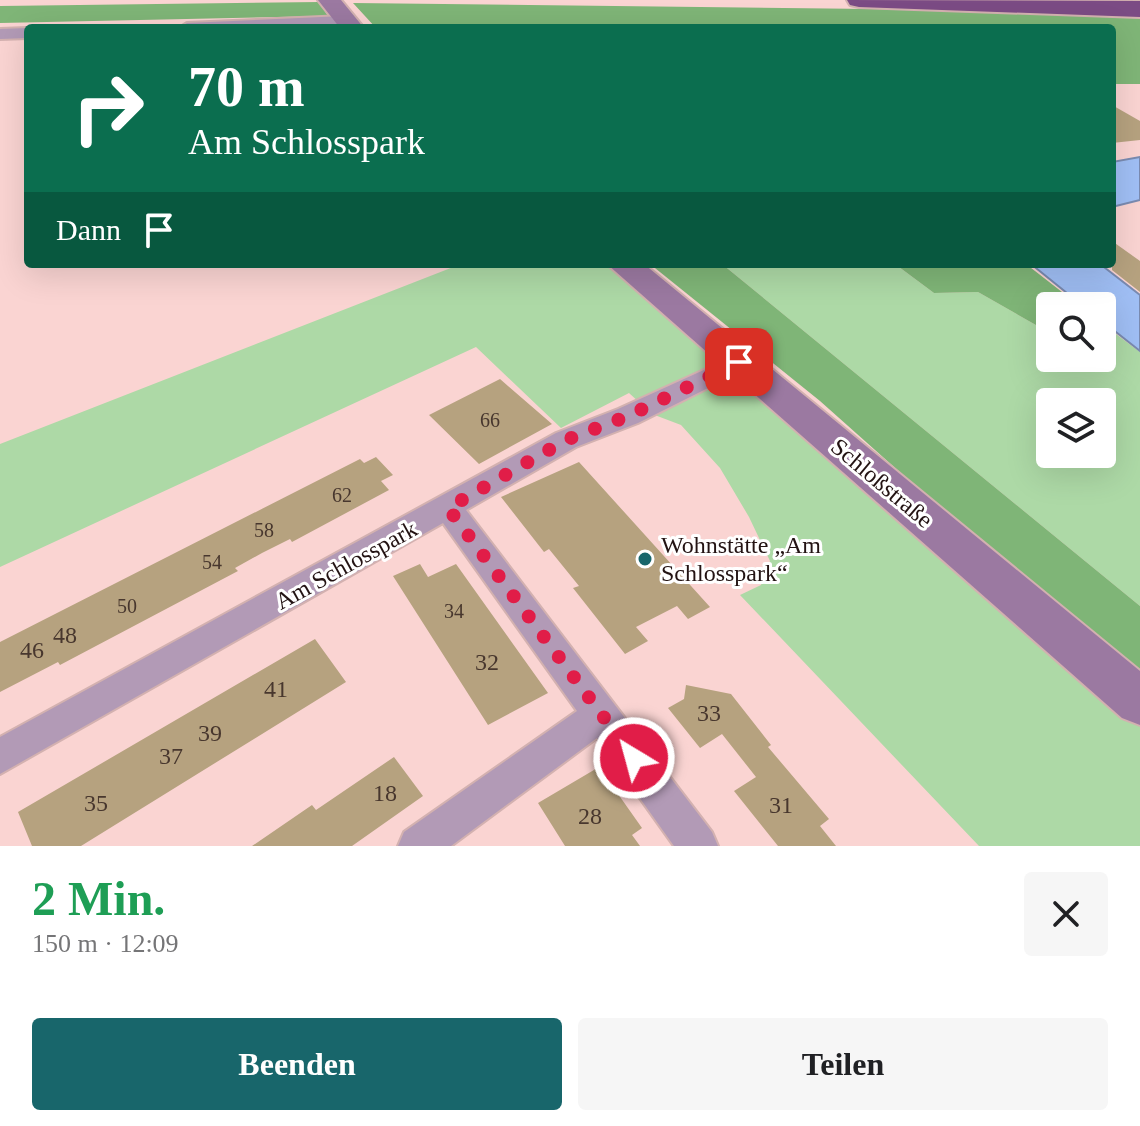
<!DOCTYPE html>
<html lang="de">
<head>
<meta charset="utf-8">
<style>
	body { margin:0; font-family:"Times New Roman",serif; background:#f6f6f6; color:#202124; height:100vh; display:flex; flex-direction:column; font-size:30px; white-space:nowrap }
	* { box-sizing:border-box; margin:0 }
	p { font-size:26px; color:#757577 }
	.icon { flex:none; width:44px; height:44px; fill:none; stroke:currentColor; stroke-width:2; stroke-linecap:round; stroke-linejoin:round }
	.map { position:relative; height:846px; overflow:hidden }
	.sheet { display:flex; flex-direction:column; background:#fff; flex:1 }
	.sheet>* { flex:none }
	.hud { position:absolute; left:24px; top:24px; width:1092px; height:244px; border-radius:8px; box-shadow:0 8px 32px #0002; background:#0b6e4f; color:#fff; overflow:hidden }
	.buttons { position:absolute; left:1036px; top:292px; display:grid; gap:16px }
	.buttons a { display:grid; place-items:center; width:80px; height:80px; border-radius:8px; background:#fff; box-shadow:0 8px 32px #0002; font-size:40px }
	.pin { position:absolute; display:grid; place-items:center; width:68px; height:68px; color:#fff; margin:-34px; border-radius:16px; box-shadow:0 4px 12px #0006 }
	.me { position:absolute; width:88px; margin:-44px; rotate:323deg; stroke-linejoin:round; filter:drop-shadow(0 0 6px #0008) }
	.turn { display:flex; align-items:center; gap:28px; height:168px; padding:0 32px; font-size:36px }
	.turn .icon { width:104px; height:104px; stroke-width:2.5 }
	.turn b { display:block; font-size:56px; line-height:68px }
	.then { display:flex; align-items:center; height:76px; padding:0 32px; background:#0003; gap:16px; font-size:30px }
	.round { display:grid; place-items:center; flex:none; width:84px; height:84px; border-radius:8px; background:#f6f6f6 }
	.headline { display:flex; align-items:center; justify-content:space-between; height:136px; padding:0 32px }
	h1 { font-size:48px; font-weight:600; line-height:60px; color:#1e9e55 }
	.action { display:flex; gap:16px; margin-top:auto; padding:16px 32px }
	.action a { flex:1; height:92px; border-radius:8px; background:#18666b; color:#fff; font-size:32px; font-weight:600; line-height:92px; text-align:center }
	.action a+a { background:#f6f6f6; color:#202124 }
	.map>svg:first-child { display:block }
	.green { fill:#add9a6; fill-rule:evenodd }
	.forest { fill:#7fb577 }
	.water { fill:#a0bff5; stroke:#7a8bb1; stroke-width:2 }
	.building { fill:#b6a27f }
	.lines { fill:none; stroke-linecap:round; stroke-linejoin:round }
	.street-casing { stroke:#d3b1b0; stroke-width:4 }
	.secondary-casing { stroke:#d3b1b0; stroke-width:4 }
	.highway-casing { stroke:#d3b1b0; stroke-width:4 }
	.street { fill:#b29ab6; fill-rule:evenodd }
	.secondary { fill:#9b79a1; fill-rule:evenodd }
	.highway { fill:#7b4b84; fill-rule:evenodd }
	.route { stroke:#e11d48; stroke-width:14; stroke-dasharray:0 25.2 }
	.poi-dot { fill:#18666b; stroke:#fff; stroke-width:3 }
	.labels { text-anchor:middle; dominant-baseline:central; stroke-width:6; stroke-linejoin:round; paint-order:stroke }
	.number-label { font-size:20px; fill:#48372e }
	.street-label { font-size:24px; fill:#231313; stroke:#fff }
	.poi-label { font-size:24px; fill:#231313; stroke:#fff; text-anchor:start }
	.near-number-label { font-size:24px; fill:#48372e }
</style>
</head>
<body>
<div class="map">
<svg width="1140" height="846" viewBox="0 0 1140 846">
	<rect width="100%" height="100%" fill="#fad4d2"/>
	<!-- green -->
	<path class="green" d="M461 264H609L1140 711V846H979L740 595 761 585 770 561 749 517 720 468 681 425 652 414 629 393 561 428 476 347 0 567V444Z
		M722 264H895L934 293 978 292 1050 333V358H1102L1104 325 1140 352V606ZM1050 402H1102V454H1050Z"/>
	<!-- forest -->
	<path class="forest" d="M319 2 328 16 0 23V6Z
		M353 3 957 10 1140 18V84H1112V28H376Z
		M650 264H722L1140 606V686L820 401Z
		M895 264H1026L1080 306H1050V333L978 292 934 293Z"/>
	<!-- water -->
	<path class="water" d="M1140 157V200L1112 207V162Z
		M1031 264H1100L1140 295V351L1102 321V306H1083Z"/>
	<!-- building -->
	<path class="building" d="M1112 105 1140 121V140L1112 143Z
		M1112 241 1140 261V292L1112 270Z
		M500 379 552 424 479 464 429 415Z
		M376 457 393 475 381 481 389 490 292 542 290 539 262 553 235 568 238 571 60 665 58 662 0 692V642L360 459 364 463Z
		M579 462 710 607 688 619 677 606 636 627 648 641 625 654 573 588 579 586 549 549 544 552 501 497Z
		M420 564 428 577 456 564 548 693 488 725 393 576Z
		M315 639 346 682 81 846H32L18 812Z
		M686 685 731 694 771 745 768 747 829 819 820 826 836 846H778L734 791 756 777 722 734 700 748 668 708 684 699Z
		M394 757 423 796 352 846H252L312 805 316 810Z
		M599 767 642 828 632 835 640 846H565L538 803Z"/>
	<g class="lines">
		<defs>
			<path id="street" d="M344 16 350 18V24L297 28H179L187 23Z
				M28 28V38L0 39V29Z
				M739 354 748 356 752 362 748 368 638 423 576 447 466 510 712 832 718 846H674L597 738 451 846H398L404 832 577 711 443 523 0 774V737L556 433 618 409Z"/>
			<path id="secondary" d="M318 0H341L364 28H340Z
				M607 264H644L1140 671V725L1122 718Z"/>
			<path id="highway" d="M847 0 1140 1V17L859 7 850 5Z"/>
		</defs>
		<!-- street casing -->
		<use href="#street" class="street-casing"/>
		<!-- secondary casing -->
		<use href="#secondary" class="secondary-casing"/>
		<!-- highway casing -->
		<use href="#highway" class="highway-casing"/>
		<!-- street -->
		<use href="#street" class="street"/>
		<!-- secondary -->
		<use href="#secondary" class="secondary"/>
		<!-- highway -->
		<use href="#highway" class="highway"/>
	</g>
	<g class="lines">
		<!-- route -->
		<path class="route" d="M634 758 448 508 566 440 628 416 739 362"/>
	</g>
	<!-- markers -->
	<circle class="poi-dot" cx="645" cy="559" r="8"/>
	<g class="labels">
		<!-- number labels -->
		<g class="number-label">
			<text x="490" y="420">66</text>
			<text x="342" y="495">62</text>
			<text x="264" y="530">58</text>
			<text x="212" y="562">54</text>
			<text x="127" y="606">50</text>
			<text x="454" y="611">34</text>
		</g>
		<!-- street labels -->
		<g class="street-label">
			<text transform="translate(882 483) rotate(40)">Schloßstraße</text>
			<text transform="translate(346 565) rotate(-29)">Am Schlosspark</text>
		</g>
		<!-- poi labels -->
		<g class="poi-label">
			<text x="661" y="545">Wohnstätte „Am<tspan x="661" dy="28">Schlosspark“</tspan></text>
		</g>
		<!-- near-number labels -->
		<g class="near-number-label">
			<text x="65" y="635">48</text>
			<text x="32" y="650">46</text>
			<text x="487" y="662">32</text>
			<text x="276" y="689">41</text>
			<text x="709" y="713">33</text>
			<text x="210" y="733">39</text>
			<text x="171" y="756">37</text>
			<text x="385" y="793">18</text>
			<text x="96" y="803">35</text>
			<text x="781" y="805">31</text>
			<text x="590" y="816">28</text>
		</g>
	</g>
</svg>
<div class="buttons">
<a><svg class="icon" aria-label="search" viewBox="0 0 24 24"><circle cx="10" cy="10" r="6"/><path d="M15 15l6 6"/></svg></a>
<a><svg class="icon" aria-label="layers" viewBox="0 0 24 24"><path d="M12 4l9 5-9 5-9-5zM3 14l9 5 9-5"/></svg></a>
</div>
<div class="pin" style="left:739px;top:362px;background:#d93025"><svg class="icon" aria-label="arrive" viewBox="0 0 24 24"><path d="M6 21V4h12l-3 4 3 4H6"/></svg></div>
<svg class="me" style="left:634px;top:758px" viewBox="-20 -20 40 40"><circle r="17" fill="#e11d48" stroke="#fff" stroke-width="3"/><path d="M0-11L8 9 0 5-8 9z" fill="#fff"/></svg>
<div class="hud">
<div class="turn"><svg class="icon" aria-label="right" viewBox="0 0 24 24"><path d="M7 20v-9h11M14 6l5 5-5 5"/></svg><div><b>70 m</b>Am Schlosspark</div></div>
<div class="then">Dann<svg class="icon" aria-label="arrive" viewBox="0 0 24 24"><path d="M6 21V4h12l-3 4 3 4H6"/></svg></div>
</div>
</div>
<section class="sheet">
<div class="headline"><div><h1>2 Min.</h1><p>150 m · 12:09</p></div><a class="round"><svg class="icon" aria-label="close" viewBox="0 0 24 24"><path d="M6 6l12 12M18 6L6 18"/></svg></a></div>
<div class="action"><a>Beenden</a><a>Teilen</a></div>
</section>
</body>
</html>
